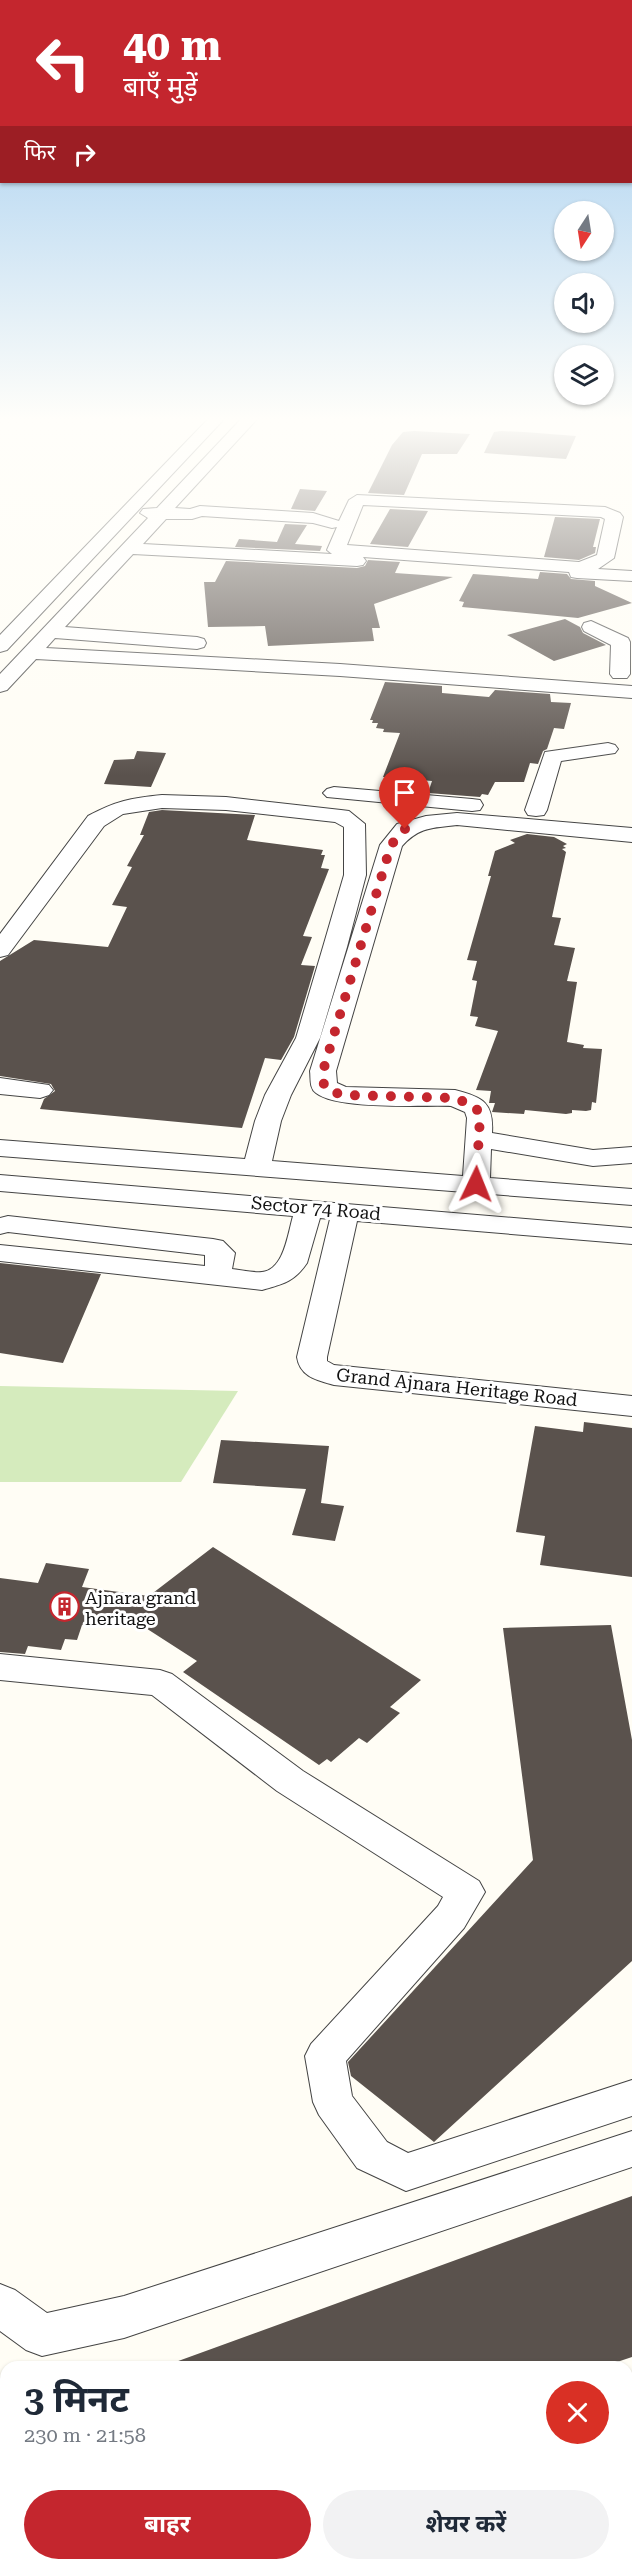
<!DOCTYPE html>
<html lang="hi">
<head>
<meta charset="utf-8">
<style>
	body { margin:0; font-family:"Roboto Serif","Noto Sans Devanagari",serif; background:#f2f2f3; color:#1f2937; height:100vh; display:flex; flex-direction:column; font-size:22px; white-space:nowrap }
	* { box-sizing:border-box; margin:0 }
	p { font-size:20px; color:#747a83 }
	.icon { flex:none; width:33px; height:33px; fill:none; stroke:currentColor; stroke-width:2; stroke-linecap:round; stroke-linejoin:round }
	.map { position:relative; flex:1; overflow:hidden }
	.details { position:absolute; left:0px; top:2361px; width:633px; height:210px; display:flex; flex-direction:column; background:#fff; border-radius:18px 18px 0 0; box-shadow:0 2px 4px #0004 }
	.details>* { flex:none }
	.banner { position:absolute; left:0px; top:0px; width:633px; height:183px; box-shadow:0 2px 4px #0004; background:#c4262e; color:#fff; overflow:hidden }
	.needle { width:39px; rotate:192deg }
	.controls { position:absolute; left:554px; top:201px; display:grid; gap:12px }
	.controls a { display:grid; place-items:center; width:60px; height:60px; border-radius:50%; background:#fff; box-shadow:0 2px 4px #0004; font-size:30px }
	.pin { position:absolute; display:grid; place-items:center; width:51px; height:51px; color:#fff; margin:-62px -26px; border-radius:50% 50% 50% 0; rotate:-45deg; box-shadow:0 0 6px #0007 }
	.pin .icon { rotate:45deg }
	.me { position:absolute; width:66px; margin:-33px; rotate:2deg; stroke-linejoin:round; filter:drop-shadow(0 0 4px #0008) }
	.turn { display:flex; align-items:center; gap:21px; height:126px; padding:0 24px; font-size:27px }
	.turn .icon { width:78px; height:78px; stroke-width:2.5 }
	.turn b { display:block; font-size:42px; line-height:51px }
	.then { display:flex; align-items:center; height:57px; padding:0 24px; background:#0003; gap:12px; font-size:22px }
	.round { display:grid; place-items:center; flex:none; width:63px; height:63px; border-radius:32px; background:#f2f2f3 }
	.summary { display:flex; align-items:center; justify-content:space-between; height:102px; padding:0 24px }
	h1 { font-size:36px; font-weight:700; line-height:45px }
	.primary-button { display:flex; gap:12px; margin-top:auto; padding:12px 24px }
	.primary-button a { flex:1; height:69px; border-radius:36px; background:#c4262e; color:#fff; font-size:24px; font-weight:700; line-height:69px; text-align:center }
	.primary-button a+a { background:#f2f2f3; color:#1f2937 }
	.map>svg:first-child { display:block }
	.green { fill:#d5ebbd }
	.building { fill:#5a524d }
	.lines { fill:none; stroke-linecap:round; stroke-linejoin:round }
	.minor-casing { stroke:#444; stroke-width:2 }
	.minor { fill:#fff; fill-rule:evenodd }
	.route { stroke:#c4262e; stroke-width:10; stroke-dasharray:0 18 }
	.labels { text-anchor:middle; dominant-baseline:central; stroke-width:6; stroke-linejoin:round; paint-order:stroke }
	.street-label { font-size:18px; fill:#111; stroke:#fff }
	.poi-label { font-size:18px; fill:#111; stroke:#fff; text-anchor:start }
</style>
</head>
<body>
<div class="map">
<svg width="632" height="2571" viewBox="0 0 632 2571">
	<rect width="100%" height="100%" fill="#fffdf5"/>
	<!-- green -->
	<path class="green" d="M0 1386 238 1391 181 1482H0Z"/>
	<!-- building -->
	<path class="building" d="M414 431 470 434 457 454H422L404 495 368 493 392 445 403 432Z
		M501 431 524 432 576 436 566 459 484 453 494 432Z
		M300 489 327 491 315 511 291 509Z
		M390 509 428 511 408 547 370 544Z
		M555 517 600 519 593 547H596L595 553 579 560 544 557Z
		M285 524 307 525 295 544 322 546 320 551 235 547 239 539 277 542Z
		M368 560 400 562 395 573 453 577 374 604 380 628H372L374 641 268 646 265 626 208 627 204 582H215L226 561 357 568 365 566Z
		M540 572 567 574 571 579 595 581V586L632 603 578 618 462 607 464 602 459 601 473 574 538 579Z
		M565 619 580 627 583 633 606 645 554 661 507 635Z
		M385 682 442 686V693L489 697 495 690 550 694 551 702 571 703 564 729 554 728 547 749 543 751 538 764 530 763 524 782H495L488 795 482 794 480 797 428 793 432 781 383 777 400 733 383 732 384 729 376 728 378 723H372L373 720H370Z
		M137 751 166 753 151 787 104 784 114 760 134 759Z
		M162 810 255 815 247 840 323 850 321 855H325L321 868 329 869 303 936 312 937 301 965 315 966 294 1037 281 1060 265 1058 242 1128 40 1109 44 1099 55 1091 51 1084 0 1076V961L34 940 108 947 127 907 112 905 132 867 127 866 144 835H140L149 812Z
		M527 834 554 837 567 844 563 846 566 848 562 849 566 852 552 917 561 918 554 945 575 948 567 981 577 982 567 1042 584 1045 583 1048 602 1049 596 1103 592 1102 591 1110 586 1111 572 1110V1113L566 1114 525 1110 524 1114 492 1112 495 1103H489L491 1091 476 1090 498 1031 475 1026 478 1017 470 1016 477 981 472 980 477 961 467 960 491 876H488L495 851 515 843 510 840Z
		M0 1263 101 1274 63 1363 0 1353Z
		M584 1422 632 1428V1577L540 1565 545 1536 516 1532 535 1426 583 1432Z
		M221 1440 329 1446 321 1503 344 1506 335 1541 292 1535 306 1489 213 1483Z
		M213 1547 421 1680 390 1707 400 1713 367 1743 359 1738 331 1762 327 1759 319 1765 183 1672 197 1661 138 1623 99 1617 95 1627 82 1625 77 1640 65 1639 61 1650 28 1646 25 1654 0 1652V1578L38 1583 46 1563 89 1569 82 1587 149 1596Z
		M611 1625 632 1740V1961L434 2142 351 2076 348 2062 533 1860 503 1628Z
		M632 2196V2357L602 2367H170V2364Z"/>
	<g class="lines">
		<defs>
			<path id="minor" d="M210 417H226L7 650 0 652V635Z
				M243 417H259L175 508 190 509 200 506 313 513 339 521 349 500 357 495 605 507 620 513 623 517 614 558 598 569 632 571V581L577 578 571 577 569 572 363 557 366 561 363 565 357 566 133 554 65 627 197 637 204 639 206 643 204 647 197 649 55 638 46 648 340 664 632 686V698L340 676 36 659 7 690 0 692V674L148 518 140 513 143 509 157 508ZM363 505 601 517 605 519 597 555 579 562 347 545ZM202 516 313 523 332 528 337 527 327 550 332 554 143 544 166 519H192Z
				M591 621 628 638 630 642V674L627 678H613L610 674 611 645 584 631 582 627 584 623Z
				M608 743 615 745 618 749 615 753 561 761 547 810 544 815 536 816 528 815 525 810 545 752Z
				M334 787 472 799 480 800 483 805 480 810 472 811 327 797 323 793 327 789Z
				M162 795 226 797 341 810 349 811 365 824 366 875 347 947 320 1038 291 1095 281 1121 272 1161 463 1176 467 1118 465 1112 451 1106C420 1105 338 1110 316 1093 309 1088 311 1078 310 1071L380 845 397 824 426 816 457 813 632 828V842L457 825C432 828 419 827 402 846L336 1071 337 1083 346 1087 455 1090C483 1097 494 1103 492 1133L593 1150 632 1147V1163L593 1166 491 1149 490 1178 632 1189V1205L0 1156V1140L245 1159 255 1121 265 1095 296 1038 323 947 344 875V827L335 822 226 810 162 808 123 814 104 826 8 955 0 957V934L88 816C116 801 131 798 162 795Z
				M0 1078 49 1085 53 1090 49 1095 40 1098 0 1094Z
				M0 1175 632 1228V1244L357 1221 327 1357V1361L334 1365 632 1396V1416L334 1385C317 1380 300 1377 297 1357L330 1219 320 1218 307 1263C294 1282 283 1284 262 1290L0 1261V1245L205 1266V1255L8 1232 0 1234V1218L8 1216 213 1239 223 1241 235 1253 232 1269C242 1270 253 1273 262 1272 284 1270 288 1233 293 1216L0 1191Z
				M0 1654 160 1670 172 1674 303 1771 479 1881 485 1892 464 1928 346 2061 352 2096 387 2142 408 2153 632 2080V2116L406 2191 357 2168 319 2115 313 2102 305 2056 311 2044 438 1906 443 1897 277 1791 152 1695 0 1680Z
				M632 2131V2167L124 2338 42 2356 26 2350 0 2331V2284L15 2290 47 2313 124 2296Z"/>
		</defs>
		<!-- minor casing -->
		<use href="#minor" class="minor-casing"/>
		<!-- minor -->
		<use href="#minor" class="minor"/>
	</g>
	<!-- sky -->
	<linearGradient id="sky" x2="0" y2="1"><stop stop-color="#95c6ee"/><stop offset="0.54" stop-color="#fffefa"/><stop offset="1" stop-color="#fffefa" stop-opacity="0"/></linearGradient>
	<rect width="632" height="776" fill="url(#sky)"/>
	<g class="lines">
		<!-- route -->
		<path class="route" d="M405 829 391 845 323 1071 324 1087 341 1095 455 1098 476 1107 480 1118 476 1184"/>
	</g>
	<!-- icons -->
	<defs>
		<symbol id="building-ring" viewBox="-11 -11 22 22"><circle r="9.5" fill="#fff" stroke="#c4262e" stroke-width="1.5"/><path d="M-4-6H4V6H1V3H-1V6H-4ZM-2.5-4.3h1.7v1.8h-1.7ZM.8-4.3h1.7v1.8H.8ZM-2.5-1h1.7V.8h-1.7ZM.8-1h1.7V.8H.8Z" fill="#c4262e"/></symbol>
	</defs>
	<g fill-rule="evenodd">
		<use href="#building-ring" x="48" y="1590" width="33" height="33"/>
	</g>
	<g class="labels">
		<!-- street labels -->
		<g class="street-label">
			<text transform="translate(316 1208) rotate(5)">Sector 74 Road</text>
			<text transform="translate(457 1387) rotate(6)">Grand Ajnara Heritage Road</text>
		</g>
		<!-- poi labels -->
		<g class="poi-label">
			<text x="85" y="1597">Ajnara grand<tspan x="85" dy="21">heritage</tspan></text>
		</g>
	</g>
</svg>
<div class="controls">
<a><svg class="needle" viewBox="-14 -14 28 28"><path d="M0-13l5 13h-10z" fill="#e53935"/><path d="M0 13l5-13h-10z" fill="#747a83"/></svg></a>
<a><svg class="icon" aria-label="sound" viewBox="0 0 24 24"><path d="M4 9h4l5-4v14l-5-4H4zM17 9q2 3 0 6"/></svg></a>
<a><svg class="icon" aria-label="layers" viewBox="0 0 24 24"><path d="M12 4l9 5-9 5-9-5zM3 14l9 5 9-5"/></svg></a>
</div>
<div class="pin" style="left:405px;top:829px;background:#d93025"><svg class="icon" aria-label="arrive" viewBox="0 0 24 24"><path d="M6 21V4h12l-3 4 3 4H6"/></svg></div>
<svg class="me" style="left:476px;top:1184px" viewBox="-20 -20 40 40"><path d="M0-17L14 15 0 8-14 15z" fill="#c4262e" stroke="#fff" stroke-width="4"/></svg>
<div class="banner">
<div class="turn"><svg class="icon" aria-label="left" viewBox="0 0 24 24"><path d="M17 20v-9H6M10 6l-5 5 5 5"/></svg><div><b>40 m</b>बाएँ मुड़ें</div></div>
<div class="then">फिर<svg class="icon" aria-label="right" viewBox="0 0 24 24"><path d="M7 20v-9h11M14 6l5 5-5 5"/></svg></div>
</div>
<section class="details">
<div class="summary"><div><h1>3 मिनट</h1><p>230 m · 21:58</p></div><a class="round" style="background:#d93025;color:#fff"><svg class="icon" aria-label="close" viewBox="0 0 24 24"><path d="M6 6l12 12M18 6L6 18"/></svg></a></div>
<div class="primary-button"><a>बाहर</a><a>शेयर करें</a></div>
</section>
</div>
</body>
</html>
